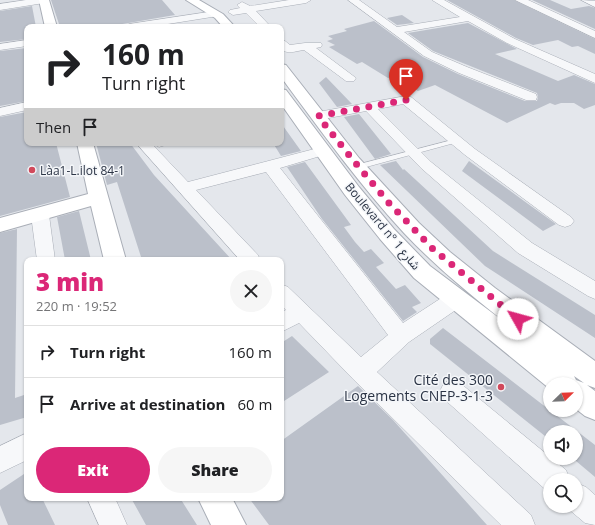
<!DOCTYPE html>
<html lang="en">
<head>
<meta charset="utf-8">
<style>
	body { margin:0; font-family:"Open Sans","Noto Sans Arabic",sans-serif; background:#f6f6f6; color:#202124; height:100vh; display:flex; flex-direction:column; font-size:15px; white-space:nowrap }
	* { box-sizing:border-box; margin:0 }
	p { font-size:13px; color:#757577 }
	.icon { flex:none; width:22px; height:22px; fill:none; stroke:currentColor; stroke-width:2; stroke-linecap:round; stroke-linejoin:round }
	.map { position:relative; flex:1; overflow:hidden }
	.side { position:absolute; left:24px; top:257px; width:260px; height:244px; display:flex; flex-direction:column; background:#fff; border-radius:8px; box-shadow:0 1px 3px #0004 }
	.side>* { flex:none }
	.guide { position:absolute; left:24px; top:24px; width:260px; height:122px; border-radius:8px; box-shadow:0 1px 3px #0004; background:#fff; color:#202124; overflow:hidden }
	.needle { width:26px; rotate:67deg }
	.buttons { position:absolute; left:543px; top:377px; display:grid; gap:8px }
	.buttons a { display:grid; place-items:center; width:40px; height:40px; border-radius:50%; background:#fff; box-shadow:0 1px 3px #0004; font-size:20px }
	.pin { position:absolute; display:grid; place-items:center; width:34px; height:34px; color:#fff; margin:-41px -17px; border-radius:50% 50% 50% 0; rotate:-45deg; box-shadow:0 0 4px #0007 }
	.pin .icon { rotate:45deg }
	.me { position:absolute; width:44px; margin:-22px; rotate:308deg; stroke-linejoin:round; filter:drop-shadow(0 0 3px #0008) }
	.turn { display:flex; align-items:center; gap:14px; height:84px; padding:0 12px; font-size:18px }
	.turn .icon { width:52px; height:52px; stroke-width:2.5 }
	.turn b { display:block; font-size:28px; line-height:34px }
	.then { display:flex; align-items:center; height:38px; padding:0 12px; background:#0003; gap:8px; font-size:15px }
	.round { display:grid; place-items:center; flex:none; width:42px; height:42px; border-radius:21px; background:#f6f6f6 }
	.overview { display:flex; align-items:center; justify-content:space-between; height:68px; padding:0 12px }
	h1 { font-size:24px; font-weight:800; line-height:30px; color:#db2777 }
	.primary-button { display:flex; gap:8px; margin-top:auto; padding:8px 12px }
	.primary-button a { flex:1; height:46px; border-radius:24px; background:#db2777; color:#fff; font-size:16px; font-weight:800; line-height:46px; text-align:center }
	.primary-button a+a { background:#f6f6f6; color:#202124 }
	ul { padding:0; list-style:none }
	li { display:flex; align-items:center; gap:12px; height:52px; padding:0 12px; border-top:1px solid #e0e0e0 }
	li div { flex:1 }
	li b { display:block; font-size:15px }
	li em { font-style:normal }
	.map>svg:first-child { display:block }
	.building { fill:#bbc0ca }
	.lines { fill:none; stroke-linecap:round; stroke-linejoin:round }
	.lane-casing { stroke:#a9aeb7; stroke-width:1 }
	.street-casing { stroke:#a9aeb7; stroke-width:1 }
	.secondary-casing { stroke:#a9aeb7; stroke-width:2 }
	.lane { fill:#f7f8fa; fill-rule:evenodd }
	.street { fill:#f7f8fa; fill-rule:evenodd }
	.secondary { fill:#fff; fill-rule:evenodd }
	.route { stroke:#db2777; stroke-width:7; stroke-dasharray:0 12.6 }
	.poi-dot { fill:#d1495b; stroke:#f4f6f9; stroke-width:1.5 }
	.labels { text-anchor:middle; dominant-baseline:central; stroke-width:3; stroke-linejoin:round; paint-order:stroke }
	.poi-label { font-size:12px; fill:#2b3445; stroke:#f4f6f9; text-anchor:start }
	.street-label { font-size:12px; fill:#2b3445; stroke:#f4f6f9 }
	.near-poi-label { font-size:14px; fill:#2b3445; stroke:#f4f6f9; text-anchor:end }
</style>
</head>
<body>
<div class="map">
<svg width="595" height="525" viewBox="0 0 595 525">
	<rect width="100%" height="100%" fill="#e4e7ec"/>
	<!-- building -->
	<path class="building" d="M51 0H162L175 15 105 27H60Z
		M447 0H514L595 39V54L578 46 572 47 558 40 533 45 516 38Z
		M532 0H550L571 9 589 6 595 8V29Z
		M32 6 36 27H27V39L0 42V11Z
		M402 15 414 23 397 25 387 18Z
		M374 21 423 57 458 74 525 101H537L538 97 537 93 433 51 408 33 468 23 517 49 495 54 558 81 574 75 595 84V105L584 109 574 103H561L555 105 550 103 507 123 435 85 418 91 393 77 388 78 362 62 357 64 329 47 335 45 327 41 333 39 328 36 347 31 344 29Z
		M27 48V101L0 106V51Z
		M326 77 352 104 337 107 319 83Z
		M27 112V143H56L70 197 0 216V117Z
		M359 114 391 154 375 159 344 117Z
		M281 123 301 151 281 156 273 143H281Z
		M96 143H130L154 175 232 260H142L117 182 107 185Z
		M396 161 403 170 404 169 493 251 595 315V338L485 266 380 165Z
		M469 161 524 201 556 224 543 231 462 171Z
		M305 162 351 225 344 227 355 242 364 252 371 249 384 263 376 267 396 289 405 285 421 303 412 307 417 312 403 321 322 219 287 167Z
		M79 211 91 260H65L57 217Z
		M17 229 15 398 27 394V417L0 425V233Z
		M443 328 595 445V477L576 461V432H550V440L430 344V339Z
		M292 336 329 372 281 403V343Z
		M358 386 393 420 487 525H269L249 498H281V441Z
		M27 472V498H42L55 525H8L0 505V490Z
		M131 498H180L197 525H146Z"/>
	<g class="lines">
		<defs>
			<path id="lane" d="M456 139 459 141 458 142 359 169 355 167 356 165Z
				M172 143 159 147 156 145 159 143Z"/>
			<path id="street" d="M26 0H49L44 3 0 10V4Z
				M289 0H311L306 3 256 11 271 27H260L246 13 233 15 228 12 230 10 240 8 237 5 242 2 250 6Z
				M348 0H359L397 27 460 17 432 0H444L515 39 595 74V83L507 43 468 21 404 32 432 52 467 67 536 94 537 97 536 100H526L459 73 424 56Z
				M515 0H528L595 31V38Z
				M581 0 595 1V7Z
				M215 11 218 12 220 14 218 16 149 27H124L129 24Z
				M27 40V46L0 50V44Z
				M281 40 285 41 290 45 305 43H321L322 45 321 47 316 48 356 78 354 81H346L304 50C296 51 287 55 281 49Z
				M406 96 411 97 475 149 571 217 574 221 571 225 565 227 559 225 465 155 403 104 378 109 431 162 532 243 595 281V299L588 296 518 253 421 168 366 111 318 120 313 119 311 116 313 113 318 112Z
				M27 102V110L0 116V108Z
				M136 143H151L188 182 322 147 327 148 329 151 327 154 280 168 403 323 449 293 456 291 463 293 466 299 463 305 409 342 377 372 531 515 535 525H501L353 379 299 323 281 332V312L286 310 281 305V284L288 287 361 357 388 335 266 172 196 190 258 255 260 260H240Z
				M40 209 46 211 49 215 55 260H37L31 215 34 211Z
				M452 380 460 383 566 470 570 480H550V491L546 490 444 399 440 391 444 383Z
				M27 433V460L0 473V446Z
				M576 483 586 487 595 495V525L585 523 566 507 576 506Z
				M87 498H115L127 525H99Z"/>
			<path id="secondary" d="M39 0H49L57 27H45Z
				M186 0H199L223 14 235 27H223L215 18Z
				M281 64 286 65 359 158 419 223 450 252 495 288 595 361V388L587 385 595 391V420L585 416 576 409V384H550V389L414 278 380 239 345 195 281 104V89L286 90 359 187 394 229 430 266 519 333C479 302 439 270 404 233 359 184 320 130 281 77ZM574 376 584 383 576 380Z
				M77 143H93L126 260H104L91 206 0 232V218L88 194Z
				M198 498H232L246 525H211Z"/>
		</defs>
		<!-- lane casing -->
		<use href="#lane" class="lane-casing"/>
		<!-- street casing -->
		<use href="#street" class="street-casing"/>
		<!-- secondary casing -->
		<use href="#secondary" class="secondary-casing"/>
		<!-- lane -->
		<use href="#lane" class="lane"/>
		<!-- street -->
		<use href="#street" class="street"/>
		<!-- secondary -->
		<use href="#secondary" class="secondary"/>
	</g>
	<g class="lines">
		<!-- route -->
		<path class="route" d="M406 100 318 116 353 160 389 203 433 249 518 319"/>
	</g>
	<!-- markers -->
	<g class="poi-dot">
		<circle cx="32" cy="170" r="4"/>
		<circle cx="501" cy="387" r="4"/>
	</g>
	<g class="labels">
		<!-- poi labels -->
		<g class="poi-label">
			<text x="40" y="170">Làa1-L.ilot 84-1</text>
		</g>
		<!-- street labels -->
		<g class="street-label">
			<text transform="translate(383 226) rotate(50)">Boulevard n° شارع 1</text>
		</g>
		<!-- near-poi labels -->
		<g class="near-poi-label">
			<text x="493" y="379">Cité des 300<tspan x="493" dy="16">Logements CNEP-3-1-3</tspan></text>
		</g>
	</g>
</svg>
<div class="buttons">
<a><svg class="needle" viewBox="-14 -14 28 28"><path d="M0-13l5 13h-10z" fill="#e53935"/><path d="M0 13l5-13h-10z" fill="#757577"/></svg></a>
<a><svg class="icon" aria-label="sound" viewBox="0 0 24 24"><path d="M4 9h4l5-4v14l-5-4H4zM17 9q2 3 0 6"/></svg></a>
<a><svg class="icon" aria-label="search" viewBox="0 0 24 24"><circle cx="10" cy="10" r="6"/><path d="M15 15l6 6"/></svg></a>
</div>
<div class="pin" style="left:406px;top:100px;background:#d93025"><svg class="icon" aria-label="arrive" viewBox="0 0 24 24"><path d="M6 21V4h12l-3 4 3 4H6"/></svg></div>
<svg class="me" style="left:518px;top:319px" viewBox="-20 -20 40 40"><circle r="19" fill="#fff"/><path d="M0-13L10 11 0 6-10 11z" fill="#db2777"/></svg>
<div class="guide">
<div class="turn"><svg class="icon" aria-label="right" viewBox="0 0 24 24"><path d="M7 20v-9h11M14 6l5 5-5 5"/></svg><div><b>160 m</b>Turn right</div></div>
<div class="then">Then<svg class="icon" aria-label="arrive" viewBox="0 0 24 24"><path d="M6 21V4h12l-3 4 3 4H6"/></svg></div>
</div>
<section class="side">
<div class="overview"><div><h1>3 min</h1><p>220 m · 19:52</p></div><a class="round"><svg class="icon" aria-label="close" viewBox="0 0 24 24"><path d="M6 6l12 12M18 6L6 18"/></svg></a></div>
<ul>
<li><svg class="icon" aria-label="right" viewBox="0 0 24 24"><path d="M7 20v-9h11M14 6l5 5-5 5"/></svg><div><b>Turn right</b></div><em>160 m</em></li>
<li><svg class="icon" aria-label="arrive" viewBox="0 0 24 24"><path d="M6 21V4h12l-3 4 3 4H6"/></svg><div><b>Arrive at destination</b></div><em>60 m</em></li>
</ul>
<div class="primary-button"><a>Exit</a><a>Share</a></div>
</section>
</div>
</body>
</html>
